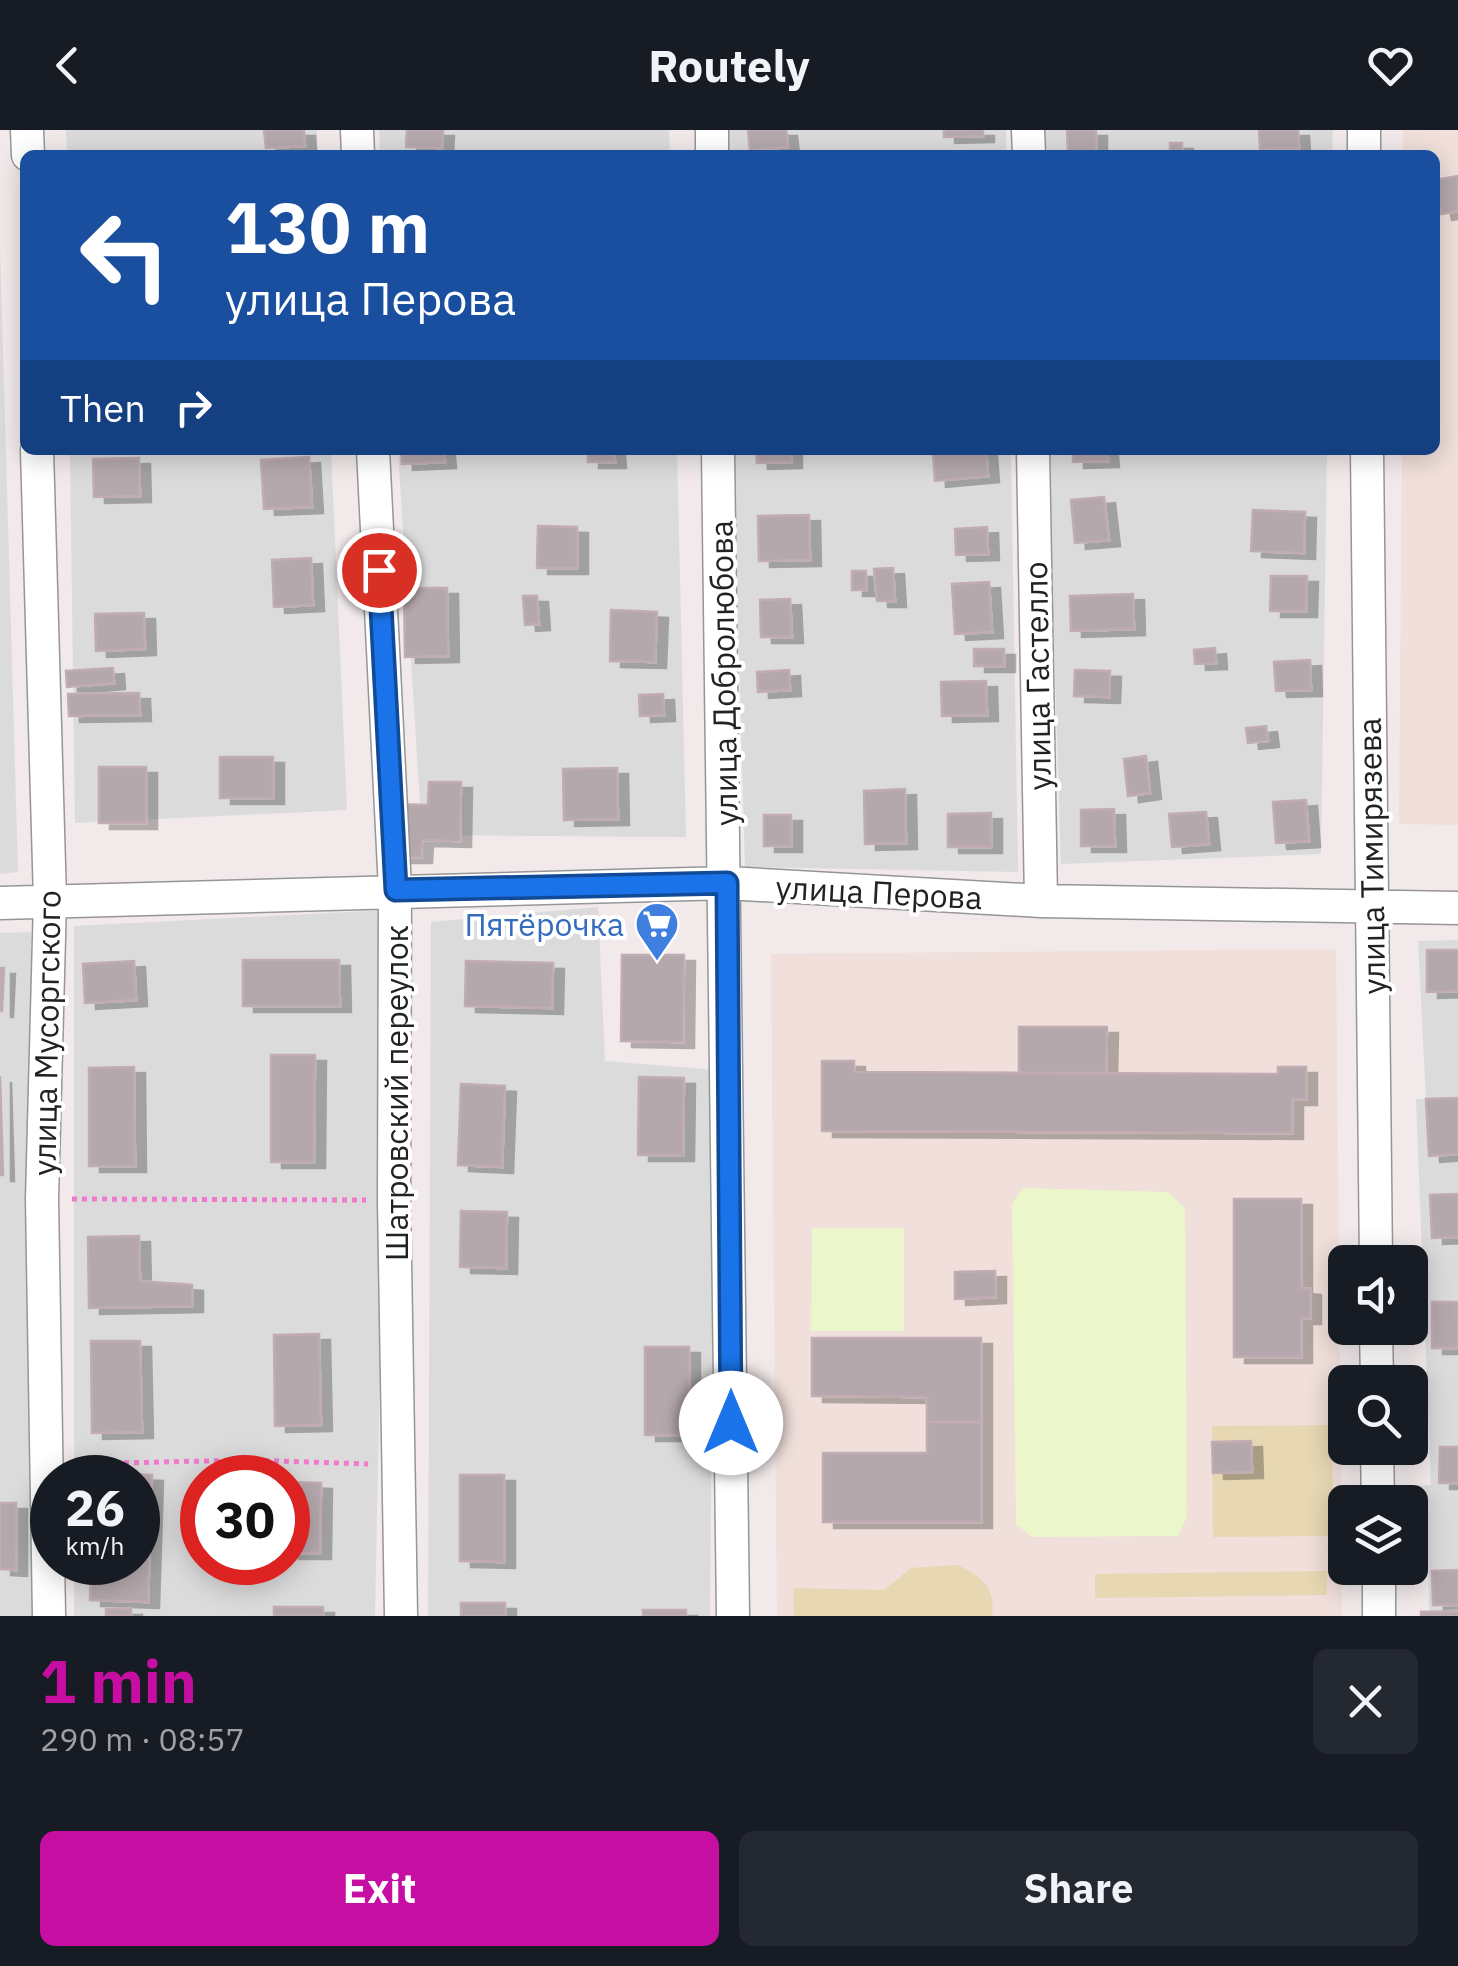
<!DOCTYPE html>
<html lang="en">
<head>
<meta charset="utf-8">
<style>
	body { margin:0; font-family:"IBM Plex Sans",sans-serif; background:#242831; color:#f1f3f6; height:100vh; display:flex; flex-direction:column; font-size:38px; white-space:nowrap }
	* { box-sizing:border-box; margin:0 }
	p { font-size:32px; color:#9ea1a6 }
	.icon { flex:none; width:55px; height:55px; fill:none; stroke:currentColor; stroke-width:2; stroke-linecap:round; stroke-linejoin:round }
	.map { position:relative; height:1486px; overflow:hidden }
	.sheet { display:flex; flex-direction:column; background:#171b24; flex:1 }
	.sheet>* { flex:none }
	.guide { position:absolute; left:20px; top:20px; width:1420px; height:305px; border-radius:15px; box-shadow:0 5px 25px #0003; background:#1a4fa0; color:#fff; overflow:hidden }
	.buttons { position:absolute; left:1328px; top:1115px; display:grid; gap:20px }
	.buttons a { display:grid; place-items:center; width:100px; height:100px; border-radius:15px; background:#171b24; box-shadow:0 5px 25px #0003; font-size:50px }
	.speed { position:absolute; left:30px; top:1325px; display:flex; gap:20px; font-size:50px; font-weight:700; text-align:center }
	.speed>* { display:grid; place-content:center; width:130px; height:130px; border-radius:50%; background:#171b24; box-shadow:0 5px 25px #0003; line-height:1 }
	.speed small { font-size:25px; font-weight:400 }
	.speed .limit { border:15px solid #d22; background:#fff; color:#111 }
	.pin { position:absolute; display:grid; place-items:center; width:85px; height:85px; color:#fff; margin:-42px; border:5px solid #fff; border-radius:50%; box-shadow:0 2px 10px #0007 }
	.me { position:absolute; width:110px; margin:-55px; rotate:0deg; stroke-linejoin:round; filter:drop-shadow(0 0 8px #0008) }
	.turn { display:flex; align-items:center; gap:35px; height:210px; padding:0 40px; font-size:45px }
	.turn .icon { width:130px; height:130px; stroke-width:2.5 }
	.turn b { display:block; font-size:70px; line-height:85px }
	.then { display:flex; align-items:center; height:95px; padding:0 40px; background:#0003; gap:20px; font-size:38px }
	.round { display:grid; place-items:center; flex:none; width:105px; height:105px; border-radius:15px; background:#242831 }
	.headline { display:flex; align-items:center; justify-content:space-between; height:170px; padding:0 40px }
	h1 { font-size:60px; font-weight:700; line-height:75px; color:#c60ea2 }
	.primary-button { display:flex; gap:20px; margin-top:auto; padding:20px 40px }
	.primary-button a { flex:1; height:115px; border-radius:15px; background:#c60ea2; color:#fff; font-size:40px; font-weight:700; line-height:115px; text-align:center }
	.primary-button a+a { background:#242831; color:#f1f3f6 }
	header { display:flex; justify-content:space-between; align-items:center; height:130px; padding:0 40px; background:#171b24; font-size:45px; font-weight:700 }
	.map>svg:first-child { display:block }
	.residential { fill:#dcdbdc; fill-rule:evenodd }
	.education { fill:#f0dfda }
	.grass { fill:#e7d8b3 }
	.park { fill:#ebf7cb }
	.building { fill:#b4a8ac; stroke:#c2acb4; stroke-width:2.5; filter:url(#shadow) }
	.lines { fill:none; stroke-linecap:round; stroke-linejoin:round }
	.minor-casing { stroke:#969696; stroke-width:35 }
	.path { stroke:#f17ace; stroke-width:5; stroke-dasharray:5 5; stroke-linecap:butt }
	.minor { stroke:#fff; stroke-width:32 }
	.route-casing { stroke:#114b97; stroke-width:25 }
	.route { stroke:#1a73e8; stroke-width:18 }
	.labels { text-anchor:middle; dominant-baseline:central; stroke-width:8; stroke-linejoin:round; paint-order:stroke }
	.street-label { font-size:32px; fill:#222; stroke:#fff }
	.shop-label { font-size:32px; fill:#366cbe; stroke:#fff; text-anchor:end }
</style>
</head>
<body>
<header><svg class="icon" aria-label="back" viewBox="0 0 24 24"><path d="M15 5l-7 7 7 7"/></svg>Routely<svg class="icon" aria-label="heart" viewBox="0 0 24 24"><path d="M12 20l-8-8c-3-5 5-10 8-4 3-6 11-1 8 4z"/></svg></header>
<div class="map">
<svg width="1458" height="1486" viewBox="0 0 1458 1486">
	<defs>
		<filter id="shadow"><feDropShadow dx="11" dy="6" stdDeviation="0" flood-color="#0004"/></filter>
	</defs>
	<rect width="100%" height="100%" fill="#f1e9ea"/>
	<!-- residential -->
	<path class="residential" d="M66 0H317L318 25H67Z
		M379 0H669L670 25H380Z
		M724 0H1006V25H725Z
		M1039 0H1333L1332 25H1039Z
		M0 115 18 742 0 744Z
		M70 320H331L347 680 75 693Z
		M398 320H677L686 707 422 705Z
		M733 320H1011L1018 742 745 737Z
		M1048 320H1327L1321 724 1061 734Z
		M598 777 605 931 715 940 710 1486H428L431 792Z
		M389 780 375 1486H74V1433L138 1432V1348L74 1347V796ZM202 1348H288V1432H202Z
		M31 802 32 1486H0V803Z
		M1458 810V1486L1429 1482 1427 1377 1418 1376 1417 1356 1431 1355 1416 969H1426L1418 811Z"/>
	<!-- education -->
	<path class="education" d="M1403 0H1458V695L1399 694 1402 320H1435V25H1403Z
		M1336 819 1342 1486H777L771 824Z"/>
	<!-- grass -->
	<path class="grass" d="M1332 1295 1333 1406 1213 1407 1212 1296Z
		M958 1435C982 1447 996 1458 992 1486H794L793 1458 884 1460 911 1438Z
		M1327 1441V1465L1095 1468V1444Z"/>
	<!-- park -->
	<path class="park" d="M1023 1058 1168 1062 1185 1078 1187 1387 1178 1406 1032 1407 1016 1394 1012 1074Z
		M812 1098H904V1201H811Z"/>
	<!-- building -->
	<path class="building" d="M264 0H304L305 16 266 18Z
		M407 0H443L442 18 406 17Z
		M748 0H786L788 17 750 20Z
		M944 0H983V6L944 7Z
		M1067 0H1096V24H1068Z
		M1259 0H1298L1299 18 1260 19Z
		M1170 13H1182V25H1170Z
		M1458 46V81L1441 84 1435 50Z
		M401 320H444L445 332 402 334Z
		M588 320H614L615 332H588Z
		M756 320H791V332L757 333Z
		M986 320 988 346 935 351 933 322Z
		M1073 320H1107L1108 331 1073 332Z
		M309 327 312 377 264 379 261 330Z
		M139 328 140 366 94 367 93 329Z
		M1104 367 1109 410 1075 413 1071 370Z
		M1253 380 1305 382 1304 423 1251 421Z
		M809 385 810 430 759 431 758 386Z
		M538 396 577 397V438H537Z
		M987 397 988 424 956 425 955 399Z
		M311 428 313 475 274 477 272 430Z
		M893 438 895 471H877L874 439Z
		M852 441H866V460H852Z
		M1271 446H1307L1306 481H1270Z
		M989 452 992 502 955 504 952 454Z
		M404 458H447L448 526 405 527Z
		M1133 464 1134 499 1071 501 1070 466Z
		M523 466H537L539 494 525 495Z
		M790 469 792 507H761L760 470Z
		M611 480 657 482 655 532 610 531Z
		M144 483 145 519 96 521 95 484Z
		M1215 518 1216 533 1195 534 1194 520Z
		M974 519H1004V536H974Z
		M1310 530 1311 560 1276 561 1274 532Z
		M113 538 114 553 67 557 66 541Z
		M789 540 790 560 758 562 757 542Z
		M1075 540 1110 541 1109 567 1074 566Z
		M986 551 987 585 942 586 941 552Z
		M139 563 140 585 69 586 68 564Z
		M663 564 664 585 640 586 639 565Z
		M1266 596 1268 611 1248 613 1246 598Z
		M1146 626 1150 663 1128 666 1124 629Z
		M220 627H273V668H220Z
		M99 637H146V693H99Z
		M617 638 618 689 564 690 563 639Z
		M429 652H461L460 711 422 710 421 727H394L395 674 428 675Z
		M905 659 906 713 865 714 864 661Z
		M1306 670 1309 711 1276 713 1273 672Z
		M1114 679 1115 716H1081V680Z
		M1206 682 1209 714 1172 717 1169 684Z
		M991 683V717H948V684Z
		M764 685H791V716H764Z
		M1427 820H1458V861L1427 862Z
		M622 825H684L683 912 621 911Z
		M243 830H339L340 876H243Z
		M134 831 136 870 85 873 83 834Z
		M466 831 553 833 552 878 465 876Z
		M0 838H4L2 881H0Z
		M1019 897H1107L1106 943H1019Z
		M271 925H315L314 1032H271Z
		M822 931H854V942L1278 944V937H1306V969H1292V1003L822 1001Z
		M134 937 135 1036H89V938Z
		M0 946 3 1045H0Z
		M639 947 684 948 683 1025H638Z
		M461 954 505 956 502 1037 458 1035Z
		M1458 968V1024L1429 1026 1426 969Z
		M1458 1064V1107L1432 1108 1430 1065Z
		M1234 1069H1301V1158L1310 1159V1188H1301V1227H1234Z
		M461 1081 507 1082 506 1138 460 1137Z
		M139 1106 140 1151 192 1155V1176L89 1178 88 1107Z
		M995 1141V1167L955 1169V1142Z
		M1432 1172H1458V1218H1432Z
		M319 1204 321 1295 275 1296 274 1205Z
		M812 1208H981V1292H927V1267L812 1266Z
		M91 1211H140L142 1302 92 1303Z
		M645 1217H689V1305H645Z
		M927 1292H981V1392H823V1323H927Z
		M1251 1311 1252 1342 1213 1343 1212 1312Z
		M1440 1317H1458V1353H1439Z
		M94 1343 152 1345 148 1472 90 1470 91 1432H138V1348H94Z
		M460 1345H504V1432L460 1431Z
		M288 1352 321 1353 320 1423H288Z
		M0 1373H16V1440L0 1439Z
		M1458 1440V1475H1433L1432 1441Z
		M461 1473H505V1486H461Z
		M274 1477H323V1486H274Z
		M106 1479H131V1486H106Z
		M643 1480H686V1486H643Z
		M1458 1481V1486H1421V1482Z"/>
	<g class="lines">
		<defs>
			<path id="minor" d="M27 0 28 25
				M357 0 358 25
				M712 0V25
				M1028 0 1029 25
				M1364 0V25
				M37 320 50 770 42 1069 49 1486
				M373 320 395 759 394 1071 401 1486
				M718 320 733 1486
				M1033 320 1041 771
				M1367 320 1376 1132
				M0 773 727 753 1041 771 1458 778
				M1376 1198 1377 1252
				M1377 1318 1378 1372
				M1379 1438V1486"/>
		</defs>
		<!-- minor casing -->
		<use href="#minor" class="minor-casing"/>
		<!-- path -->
		<path class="path" d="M72 1069 366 1070
			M74 1334 249 1330 368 1334"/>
		<!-- minor -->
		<use href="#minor" class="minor"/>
	</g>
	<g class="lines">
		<defs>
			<path id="route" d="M379 440 396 760 727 753 731 1293"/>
		</defs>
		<!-- route casing -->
		<use href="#route" class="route-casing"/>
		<!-- route -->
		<use href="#route" class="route"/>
	</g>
	<!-- icons -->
	<defs>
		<symbol id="supermarket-pin" viewBox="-11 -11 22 30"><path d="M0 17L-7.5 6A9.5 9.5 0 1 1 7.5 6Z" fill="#3f7fe0" stroke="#fff"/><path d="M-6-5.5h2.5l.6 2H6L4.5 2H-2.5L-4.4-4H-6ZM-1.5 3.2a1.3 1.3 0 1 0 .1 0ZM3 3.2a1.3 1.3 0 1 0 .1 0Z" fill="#fff"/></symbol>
	</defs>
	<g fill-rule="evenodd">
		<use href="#supermarket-pin" x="632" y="769" width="50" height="68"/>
	</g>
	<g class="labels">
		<!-- street labels -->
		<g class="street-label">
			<text transform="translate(723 543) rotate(-91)">улица Добролюбова</text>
			<text transform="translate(1037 546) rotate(-91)">улица Гастелло</text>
			<text transform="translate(1371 726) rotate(-91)">улица Тимирязева</text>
			<text transform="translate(879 762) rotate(3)">улица Перова</text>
			<text transform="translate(46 903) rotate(-89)">улица Мусоргского</text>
			<text transform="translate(396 963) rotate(-90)">Шатровский переулок</text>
		</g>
		<!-- shop labels -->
		<g class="shop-label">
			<text x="624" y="794">Пятёрочка</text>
		</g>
	</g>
</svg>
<div class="buttons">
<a><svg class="icon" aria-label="sound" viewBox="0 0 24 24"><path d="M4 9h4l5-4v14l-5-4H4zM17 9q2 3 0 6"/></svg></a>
<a><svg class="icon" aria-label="search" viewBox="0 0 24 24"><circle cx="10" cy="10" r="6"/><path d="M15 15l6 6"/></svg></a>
<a><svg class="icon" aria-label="layers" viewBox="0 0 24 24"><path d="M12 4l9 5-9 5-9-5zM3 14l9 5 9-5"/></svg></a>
</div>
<div class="speed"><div>26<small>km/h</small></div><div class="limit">30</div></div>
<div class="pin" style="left:379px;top:440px;background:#d93025"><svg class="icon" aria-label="arrive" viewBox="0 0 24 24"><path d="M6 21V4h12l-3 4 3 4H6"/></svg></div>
<svg class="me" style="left:731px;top:1293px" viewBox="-20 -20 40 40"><circle r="19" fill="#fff"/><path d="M0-13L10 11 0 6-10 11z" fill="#1a73e8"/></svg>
<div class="guide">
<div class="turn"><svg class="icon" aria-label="left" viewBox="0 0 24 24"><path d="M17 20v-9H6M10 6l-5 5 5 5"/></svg><div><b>130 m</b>улица Перова</div></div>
<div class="then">Then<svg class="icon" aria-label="right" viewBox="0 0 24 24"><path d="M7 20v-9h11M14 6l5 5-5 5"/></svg></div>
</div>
</div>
<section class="sheet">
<div class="headline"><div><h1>1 min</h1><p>290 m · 08:57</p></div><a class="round"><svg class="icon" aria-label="close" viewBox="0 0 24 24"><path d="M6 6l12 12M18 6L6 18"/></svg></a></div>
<div class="primary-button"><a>Exit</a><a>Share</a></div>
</section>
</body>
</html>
